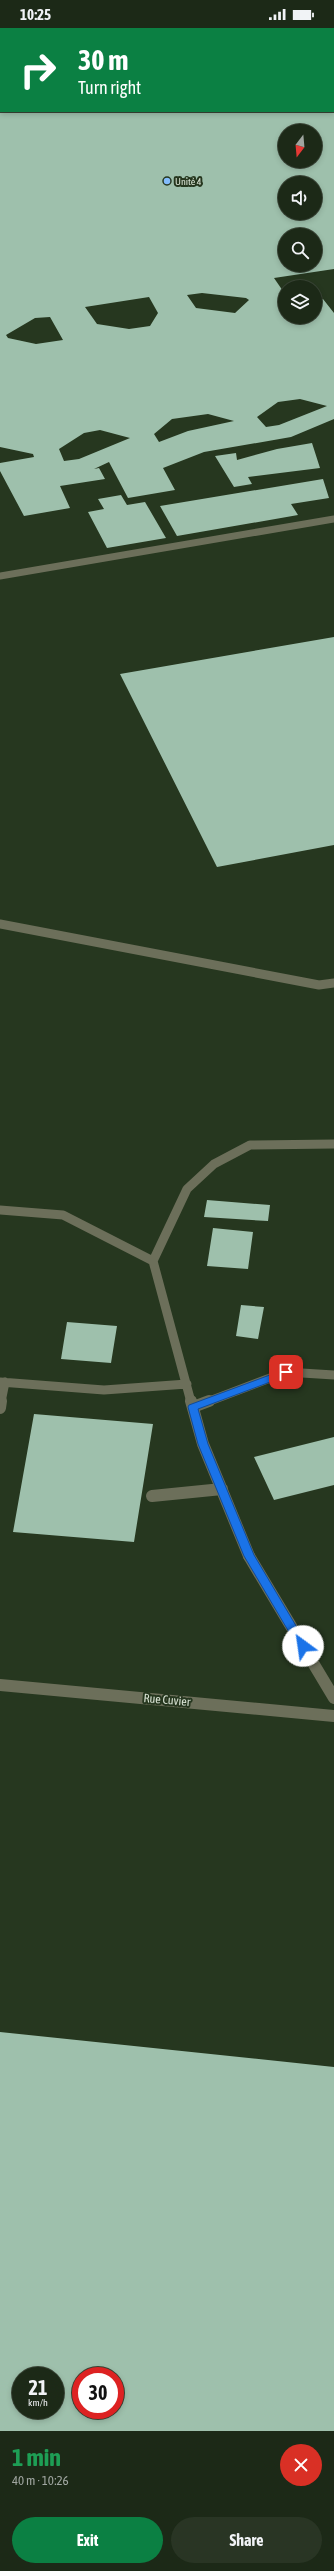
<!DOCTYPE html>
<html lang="en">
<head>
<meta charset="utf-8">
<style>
	body { margin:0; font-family:"Asap Condensed",sans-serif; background:#293524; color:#f1f3f6; height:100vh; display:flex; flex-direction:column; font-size:15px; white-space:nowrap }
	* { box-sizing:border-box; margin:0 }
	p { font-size:13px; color:#a0a6a1 }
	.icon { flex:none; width:22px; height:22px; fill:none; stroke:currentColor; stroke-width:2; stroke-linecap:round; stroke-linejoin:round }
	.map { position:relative; height:2403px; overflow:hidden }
	.drawer { display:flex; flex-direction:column; background:#1c2917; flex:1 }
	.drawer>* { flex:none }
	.hud { position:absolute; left:0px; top:0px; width:334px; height:84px; box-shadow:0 2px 6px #0003,0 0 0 1px #3a4536; background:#0b8043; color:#fff; overflow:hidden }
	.needle { width:26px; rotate:196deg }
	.tools { position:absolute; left:278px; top:96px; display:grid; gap:8px }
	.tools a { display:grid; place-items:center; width:44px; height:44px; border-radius:50%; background:#1c2917; box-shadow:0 2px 6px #0003,0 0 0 1px #3a4536; font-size:20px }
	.speed { position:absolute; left:12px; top:2339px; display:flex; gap:8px; font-size:20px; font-weight:700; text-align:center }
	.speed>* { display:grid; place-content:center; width:52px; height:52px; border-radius:50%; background:#1c2917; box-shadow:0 2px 6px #0003,0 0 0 1px #3a4536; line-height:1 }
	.speed small { font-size:10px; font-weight:400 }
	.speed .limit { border:6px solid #d22; background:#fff; color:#111 }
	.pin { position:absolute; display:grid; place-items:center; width:34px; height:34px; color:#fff; margin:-17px; border-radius:8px; box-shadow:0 2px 6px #0006 }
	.me { position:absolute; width:44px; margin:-22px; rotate:329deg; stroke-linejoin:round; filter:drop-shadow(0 0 3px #0008) }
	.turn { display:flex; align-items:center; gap:14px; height:84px; padding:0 12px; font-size:18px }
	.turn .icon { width:52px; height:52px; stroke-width:2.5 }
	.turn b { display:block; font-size:28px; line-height:34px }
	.round { display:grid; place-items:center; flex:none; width:42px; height:42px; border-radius:21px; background:#293524 }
	.head { display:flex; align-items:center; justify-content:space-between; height:68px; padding:0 12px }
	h1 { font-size:24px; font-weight:700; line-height:30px; color:#1e9e55 }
	.primary-button { display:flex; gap:8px; margin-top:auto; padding:8px 12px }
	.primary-button a { flex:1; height:46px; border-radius:24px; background:#0b8043; color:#fff; font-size:16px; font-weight:700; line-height:46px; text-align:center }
	.primary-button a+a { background:#293524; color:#f1f3f6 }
	.status { display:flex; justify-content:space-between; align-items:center; height:28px; padding:0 20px; background:#1c2917; direction:ltr }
	.status svg { height:11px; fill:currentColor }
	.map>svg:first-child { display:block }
	.building { fill:#9ec0ac; fill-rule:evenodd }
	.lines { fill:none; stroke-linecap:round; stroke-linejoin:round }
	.service-far2 { stroke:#6c6f5a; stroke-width:7 }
	.service-far1 { stroke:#6c6f5a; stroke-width:9 }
	.service { stroke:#6c6f5a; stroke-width:12 }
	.minor { stroke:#6c6f5a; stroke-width:12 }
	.route { fill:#1a73e8; stroke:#114b97 }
	.poi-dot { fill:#83bcfb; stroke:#26371f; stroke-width:1.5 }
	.labels { text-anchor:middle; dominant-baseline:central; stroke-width:4; stroke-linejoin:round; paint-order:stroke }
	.far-poi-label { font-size:10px; fill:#dbe5d6; stroke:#26371f; text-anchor:start }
	.street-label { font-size:12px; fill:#dbe5d6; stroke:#26371f }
</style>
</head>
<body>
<div class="status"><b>10:25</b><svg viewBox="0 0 49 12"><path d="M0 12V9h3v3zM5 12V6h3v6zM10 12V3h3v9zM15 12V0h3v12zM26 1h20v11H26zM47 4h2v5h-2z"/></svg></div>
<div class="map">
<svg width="334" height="2403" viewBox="0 0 334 2403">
	<rect width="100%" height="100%" fill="#26371f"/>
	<!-- building -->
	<path class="building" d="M0 83H334V241L274 250 285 266V289H315V271H323L334 285V391L291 409 204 424 163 440 175 462 128 470 109 434 94 441 99 440 105 451 60 458 70 480 24 488 0 443V435L34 429 33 426 0 419ZM285 103H315V133H285ZM285 155H315V185H285ZM285 207H315V237H285ZM202 265 246 270 249 272 235 285 196 280 187 267ZM149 269 158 285 150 298 129 301 97 296 85 279ZM50 289 63 312 36 316 8 310 6 307 35 290ZM300 371 327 378 279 397 266 399 257 389 278 374ZM208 386 234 393 188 403 159 414 154 406 172 391ZM100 402 130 410 79 431 64 433 59 421 84 405Z
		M312 415 320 440 248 449 252 456 234 459 215 428 236 425 237 432 277 421Z
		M323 451 329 470 291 476 298 487 177 508 160 478Z
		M121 467 127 477 145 474 166 510 107 520 88 484 104 481 98 471Z
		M334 609V817L217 839 120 646Z
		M207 1172 270 1177 268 1193 204 1189Z
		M213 1200 253 1204 248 1241 207 1238Z
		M241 1277 264 1279 258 1311 236 1308Z
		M67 1294 117 1298 111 1335 61 1331Z
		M34 1386 153 1396 134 1514 13 1504Z
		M334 1409V1457L274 1472 254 1429Z
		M0 2004 334 2039V2403H0ZM21 2348H55V2382H21ZM81 2348H115V2382H81Z"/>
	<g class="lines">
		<!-- service-far2 -->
		<path class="service-far2" d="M0 548 334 491"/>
		<!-- service-far1 -->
		<path class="service-far1" d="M0 896 319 957 334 955
			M0 1182 63 1187 153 1233 191 1374
			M153 1233 187 1161 214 1136 250 1117 334 1116
			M0 1354 104 1362 187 1356
			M1 1374 5 1354
			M207 1374 286 1344 334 1347"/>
		<!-- service -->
		<path class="service" d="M191 1373 203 1416 249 1528
			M193 1379 209 1373
			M0 1380 1 1373
			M152 1468 222 1461"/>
		<!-- minor -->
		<path class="minor" d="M249 1528 334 1670
			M0 1657 334 1688"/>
	</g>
	<!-- route -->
	<path class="route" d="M286 1341 290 1344 289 1347 198 1381 208 1416 254 1527 308 1618 303 1623 299 1621 244 1528 198 1416 188 1379 189 1377Z"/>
	<!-- markers -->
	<circle class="poi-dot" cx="167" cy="153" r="4"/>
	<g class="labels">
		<!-- far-poi labels -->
		<g class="far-poi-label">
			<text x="175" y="153">Unité 4</text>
		</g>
		<!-- street labels -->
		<g class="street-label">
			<text transform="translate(167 1672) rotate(5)">Rue Cuvier</text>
		</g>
	</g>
</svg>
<div class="tools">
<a><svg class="needle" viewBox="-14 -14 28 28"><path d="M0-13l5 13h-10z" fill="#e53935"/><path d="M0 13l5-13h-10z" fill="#a0a6a1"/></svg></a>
<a><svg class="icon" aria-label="sound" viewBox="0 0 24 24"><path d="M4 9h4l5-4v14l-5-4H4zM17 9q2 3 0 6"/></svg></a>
<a><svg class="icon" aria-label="search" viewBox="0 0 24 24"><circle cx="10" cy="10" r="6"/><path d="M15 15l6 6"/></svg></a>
<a><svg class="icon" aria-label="layers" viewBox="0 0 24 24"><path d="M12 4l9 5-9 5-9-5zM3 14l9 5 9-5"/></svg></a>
</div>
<div class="speed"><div>21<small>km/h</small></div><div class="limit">30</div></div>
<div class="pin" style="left:286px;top:1344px;background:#d93025"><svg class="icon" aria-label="arrive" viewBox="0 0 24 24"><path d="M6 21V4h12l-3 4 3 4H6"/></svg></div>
<svg class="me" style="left:303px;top:1618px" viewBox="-20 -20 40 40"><circle r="19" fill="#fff"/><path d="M0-13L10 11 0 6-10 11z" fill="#1a73e8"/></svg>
<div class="hud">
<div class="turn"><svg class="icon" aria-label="right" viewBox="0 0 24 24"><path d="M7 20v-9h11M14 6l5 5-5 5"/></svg><div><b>30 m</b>Turn right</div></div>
</div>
</div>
<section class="drawer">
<div class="head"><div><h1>1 min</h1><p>40 m · 10:26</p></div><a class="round" style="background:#d93025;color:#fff"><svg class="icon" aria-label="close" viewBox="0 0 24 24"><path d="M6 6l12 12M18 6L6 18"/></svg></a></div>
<div class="primary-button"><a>Exit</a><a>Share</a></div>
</section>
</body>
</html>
